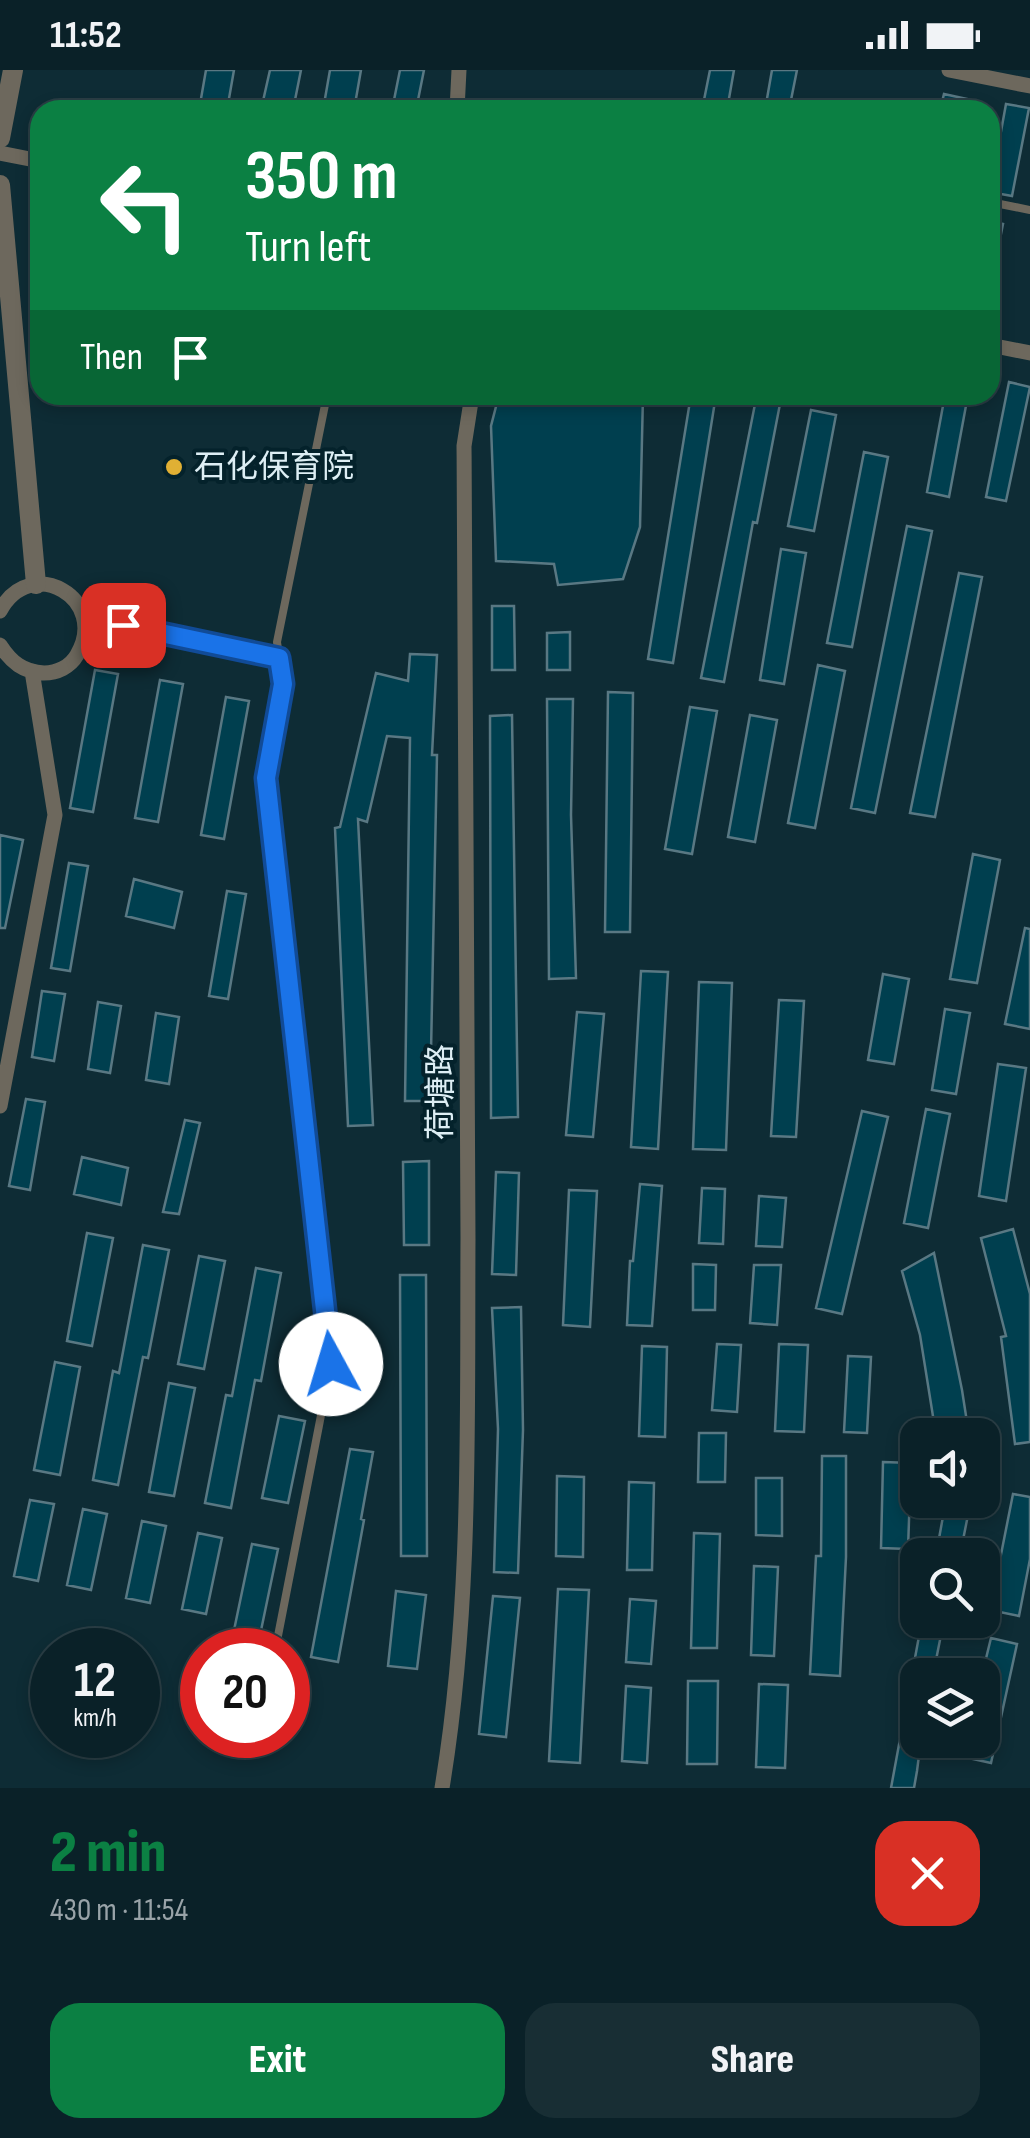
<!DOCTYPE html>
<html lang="en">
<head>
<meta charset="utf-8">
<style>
	body { margin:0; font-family:"Sofia Sans Condensed","Noto Sans SC",sans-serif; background:#182e34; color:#f1f3f6; height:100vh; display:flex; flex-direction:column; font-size:38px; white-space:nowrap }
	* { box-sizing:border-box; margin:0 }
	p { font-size:32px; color:#99a3a8 }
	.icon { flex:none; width:55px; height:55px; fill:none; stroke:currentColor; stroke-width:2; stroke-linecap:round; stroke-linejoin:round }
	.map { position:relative; height:1718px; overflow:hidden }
	.side { display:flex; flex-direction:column; background:#0a2128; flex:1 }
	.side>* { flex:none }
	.top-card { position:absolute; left:30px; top:30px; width:970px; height:305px; border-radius:30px; box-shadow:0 5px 15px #0003,0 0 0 2px #2a3e45; background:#0b8043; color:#fff; overflow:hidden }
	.buttons { position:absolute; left:900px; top:1348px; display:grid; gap:20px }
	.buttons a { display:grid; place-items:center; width:100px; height:100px; border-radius:20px; background:#0a2128; box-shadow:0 5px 15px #0003,0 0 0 2px #2a3e45; font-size:50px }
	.speed { position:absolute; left:30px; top:1558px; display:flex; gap:20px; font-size:50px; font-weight:700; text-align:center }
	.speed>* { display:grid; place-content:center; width:130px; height:130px; border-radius:50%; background:#0a2128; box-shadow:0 5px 15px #0003,0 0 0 2px #2a3e45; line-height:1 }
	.speed small { font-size:25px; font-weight:400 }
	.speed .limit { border:15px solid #d22; background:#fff; color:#111 }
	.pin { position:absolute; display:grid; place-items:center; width:85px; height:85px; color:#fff; margin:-42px; border-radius:20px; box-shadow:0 5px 15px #0006 }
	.me { position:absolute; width:110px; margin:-55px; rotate:354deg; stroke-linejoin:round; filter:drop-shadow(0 0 8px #0008) }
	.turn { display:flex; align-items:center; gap:35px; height:210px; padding:0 50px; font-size:45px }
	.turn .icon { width:130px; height:130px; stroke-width:2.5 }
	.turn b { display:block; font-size:70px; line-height:85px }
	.then { display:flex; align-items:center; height:95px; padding:0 50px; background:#0003; gap:20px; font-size:38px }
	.round { display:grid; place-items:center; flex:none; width:105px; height:105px; border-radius:30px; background:#182e34 }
	.head { display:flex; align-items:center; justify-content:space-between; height:170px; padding:0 50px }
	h1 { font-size:60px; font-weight:800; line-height:75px; color:#0b8043 }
	.cta { display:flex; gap:20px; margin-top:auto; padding:20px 50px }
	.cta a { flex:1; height:115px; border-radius:30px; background:#0b8043; color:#fff; font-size:40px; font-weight:800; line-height:115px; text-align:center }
	.cta a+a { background:#182e34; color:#f1f3f6 }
	.status { display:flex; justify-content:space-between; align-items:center; height:70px; padding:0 50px; background:#0a2128; direction:ltr }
	.status svg { height:28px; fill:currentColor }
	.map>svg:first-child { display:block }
	.building { fill:#003f4f; stroke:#597883; stroke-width:2.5 }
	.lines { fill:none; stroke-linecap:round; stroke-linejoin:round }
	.service { stroke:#6d685d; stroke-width:8 }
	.minor { stroke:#6d685d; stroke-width:15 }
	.tertiary { stroke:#6d685d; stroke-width:20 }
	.route-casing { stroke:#114b97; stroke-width:25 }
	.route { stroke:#1a73e8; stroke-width:18 }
	.poi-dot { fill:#e0b034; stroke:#04222b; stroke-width:4 }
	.labels { text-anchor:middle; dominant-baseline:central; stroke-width:8; stroke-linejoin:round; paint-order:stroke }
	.poi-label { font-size:32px; fill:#ddeef4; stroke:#04222b; text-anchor:start }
	.street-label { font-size:32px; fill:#ddeef4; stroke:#04222b }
</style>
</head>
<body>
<div class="status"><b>11:52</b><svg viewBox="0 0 49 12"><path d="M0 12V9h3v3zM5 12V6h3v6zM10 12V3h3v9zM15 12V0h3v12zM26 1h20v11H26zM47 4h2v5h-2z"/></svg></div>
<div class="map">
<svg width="1030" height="1718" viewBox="0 0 1030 1718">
	<rect width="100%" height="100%" fill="#0e2c35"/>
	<!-- building -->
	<path class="building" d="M206 0H234L227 40H199Z
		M270 0H301L293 40H261Z
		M330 0H361L354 40H323Z
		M400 0H424L416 40H392Z
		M710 0H734L727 40H702Z
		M772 0H797L789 40H765Z
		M944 24 967 29 965 40H940Z
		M1006 34 1029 38 1012 126 990 122Z
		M990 151 1003 154 995 194 990 193Z
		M1009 312 1030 317 1006 431 986 427Z
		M499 325H643L640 457 623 509 558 515 554 494 496 491 491 356Z
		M691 325H716L673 593 648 589Z
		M945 325H968L949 427 927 422Z
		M756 329 780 334 757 453 753 452 724 612 701 608Z
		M811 340 836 345 814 461 788 456Z
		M864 382 888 387 852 577 827 573Z
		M907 456 932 461 875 743 851 738Z
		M781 479 806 483 784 614 760 610Z
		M959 503 982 507 935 747 910 743Z
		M492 536H514L515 600H492Z
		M570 562V600H547V563Z
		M410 584 437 585 432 685H437L430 1031H405L410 668 387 666 367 752 358 749 373 1055 348 1056 335 758 340 757 376 603 408 611Z
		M818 595 845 601 815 758 788 753Z
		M95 600 118 604 93 742 70 738Z
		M160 610 183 614 158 752 135 748Z
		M608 622 633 623 630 862H605Z
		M226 627 249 631 224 769 201 765Z
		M547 629H573L571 745 576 908 549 909Z
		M690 637 717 641 692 784 665 779Z
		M512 645 518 1047 491 1048 490 646Z
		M750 645 777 650 755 772 728 767Z
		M0 765 23 770 5 858H0Z
		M973 784 1000 790 977 913 950 909Z
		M69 793 88 796 70 901 51 898Z
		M134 809 182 822 174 858 126 846Z
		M227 821 246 824 228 929 209 926Z
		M1025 858 1030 859V959L1005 954Z
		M641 901 668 902 658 1079 631 1077Z
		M883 904 909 909 894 994 868 990Z
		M699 912 732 913 726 1080 693 1079Z
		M42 921 65 924 54 991 32 987Z
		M779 930 804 931 796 1067 771 1066Z
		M98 932 121 936 110 1003 88 999Z
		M945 939 970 943 956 1024 932 1020Z
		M577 942 604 944 593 1067 566 1065Z
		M156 943 179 947 169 1014 146 1010Z
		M998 994 1026 998 1006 1131 979 1126Z
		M26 1029 45 1032 30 1120 9 1116Z
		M926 1039 950 1044 928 1158 904 1153Z
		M862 1041 888 1047 842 1244 816 1238Z
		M185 1050 200 1053 179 1144 163 1142Z
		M82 1087 128 1098 121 1135 74 1124Z
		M429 1091V1175H404L403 1092Z
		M496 1102 519 1103 516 1205 492 1204Z
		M640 1114 662 1116 652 1256 627 1255 630 1191H633Z
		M702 1118 725 1119 723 1174 699 1173Z
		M569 1120 597 1121 590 1257 563 1255Z
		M759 1126 786 1128 782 1177 756 1176Z
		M1013 1159 1030 1224V1372L1015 1374 1001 1267 1006 1266 981 1168Z
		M87 1163 113 1168 92 1276 67 1271Z
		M143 1175 169 1180 148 1288 143 1287 118 1415 93 1410 113 1301 119 1303Z
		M934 1183 962 1320 969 1365H936L920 1265 902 1201Z
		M199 1186 225 1191 204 1299 178 1294Z
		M693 1194 716 1195 715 1240H693Z
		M754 1195H781L777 1255 750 1253Z
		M256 1198 281 1203 261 1311 255 1310 231 1438 205 1433 226 1325 232 1326Z
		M400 1205H426L427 1486H401Z
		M521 1237 523 1360 518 1503 494 1502 498 1359 492 1238Z
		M717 1274 741 1275 737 1342 712 1340Z
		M779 1274 808 1275 804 1362 775 1361Z
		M642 1276 667 1277 665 1367 639 1366Z
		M848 1286 871 1287 867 1363 844 1362Z
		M55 1292 80 1297 60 1405 34 1400Z
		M169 1313 195 1318 174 1426 149 1422Z
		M279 1346 305 1351 288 1433 262 1428Z
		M699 1363H726L725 1412H698Z
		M350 1379 373 1382 361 1449 364 1450 338 1592 311 1587Z
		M822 1386H846V1487L840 1606 810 1604 816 1486H821Z
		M883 1392 911 1393 908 1479 881 1478Z
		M557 1406 584 1407 583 1487 556 1486Z
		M756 1408H782V1466L756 1465Z
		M629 1412 654 1413 652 1500H627Z
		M1013 1424 1030 1427V1489L1019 1546 990 1540Z
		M30 1430 54 1434 38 1511 14 1506Z
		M946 1430H971L960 1485H936Z
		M83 1439 107 1444 91 1520 67 1515Z
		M142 1451 166 1456 150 1533 126 1528Z
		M198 1463 222 1468 206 1544 182 1539Z
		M694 1463 720 1464 717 1578H691Z
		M252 1474 278 1479 259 1570 233 1565Z
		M754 1496 778 1497 774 1586 751 1585Z
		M558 1519 589 1520 580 1693 549 1691Z
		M396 1521 426 1525 417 1599 388 1596Z
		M493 1526 520 1528 506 1667 479 1664Z
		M630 1529 656 1531 651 1594 626 1592Z
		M922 1550H944L933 1605H918V1670H921L917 1701 914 1718H891Z
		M991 1568 1017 1574 991 1693 964 1687 968 1670H982V1605Z
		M688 1611H718L717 1694H687Z
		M759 1614 788 1615 785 1698 756 1697Z
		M626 1616 651 1618 647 1693 622 1691Z"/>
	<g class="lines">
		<!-- service -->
		<path class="service" d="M990 132 1030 140
			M84 546 279 588
			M277 1571 331 1294 266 708 283 614 277 572 327 325"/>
		<!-- minor -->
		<path class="minor" d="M949 0 1030 16
			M457 40 459 0
			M0 83 40 91
			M990 275 1030 283
			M0 541C31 483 110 529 77 585 70 597 57 603 44 603 23 602 11 592 0 575
			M0 1036 55 745 32 601
			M442 1718C472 1536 467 1352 468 1169 469 904 467 640 464 376L472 325"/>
		<!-- tertiary -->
		<path class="tertiary" d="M0 68 13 0
			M0 115 36 514"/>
	</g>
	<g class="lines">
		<defs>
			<path id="route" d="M123 555 279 588 283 614 266 708 331 1294"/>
		</defs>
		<!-- route casing -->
		<use href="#route" class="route-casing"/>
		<!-- route -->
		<use href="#route" class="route"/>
	</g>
	<!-- markers -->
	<circle class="poi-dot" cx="174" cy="397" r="10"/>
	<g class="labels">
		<!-- poi labels -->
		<g class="poi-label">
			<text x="194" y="397">石化保育院</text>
		</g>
		<!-- street labels -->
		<g class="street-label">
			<text transform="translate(441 1022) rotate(-90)">荷塘路</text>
		</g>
	</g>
</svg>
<div class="buttons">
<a><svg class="icon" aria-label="sound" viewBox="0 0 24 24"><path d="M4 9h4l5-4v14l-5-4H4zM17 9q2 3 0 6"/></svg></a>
<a><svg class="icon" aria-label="search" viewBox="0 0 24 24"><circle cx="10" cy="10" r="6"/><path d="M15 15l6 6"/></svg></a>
<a><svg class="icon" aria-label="layers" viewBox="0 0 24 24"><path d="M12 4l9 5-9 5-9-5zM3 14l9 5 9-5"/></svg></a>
</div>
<div class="speed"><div>12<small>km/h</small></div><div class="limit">20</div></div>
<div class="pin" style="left:123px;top:555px;background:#d93025"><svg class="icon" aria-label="arrive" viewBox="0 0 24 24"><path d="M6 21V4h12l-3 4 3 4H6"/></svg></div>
<svg class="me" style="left:331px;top:1294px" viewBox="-20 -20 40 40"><circle r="19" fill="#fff"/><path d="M0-13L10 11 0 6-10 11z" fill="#1a73e8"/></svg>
<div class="top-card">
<div class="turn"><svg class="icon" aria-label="left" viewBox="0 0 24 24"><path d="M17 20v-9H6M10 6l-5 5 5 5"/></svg><div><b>350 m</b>Turn left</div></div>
<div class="then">Then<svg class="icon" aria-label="arrive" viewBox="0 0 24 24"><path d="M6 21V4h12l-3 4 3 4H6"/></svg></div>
</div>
</div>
<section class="side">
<div class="head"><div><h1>2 min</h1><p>430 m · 11:54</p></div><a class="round" style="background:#d93025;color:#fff"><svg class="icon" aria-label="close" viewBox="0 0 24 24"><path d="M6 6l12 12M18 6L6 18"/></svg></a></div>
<div class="cta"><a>Exit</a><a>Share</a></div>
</section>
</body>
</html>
